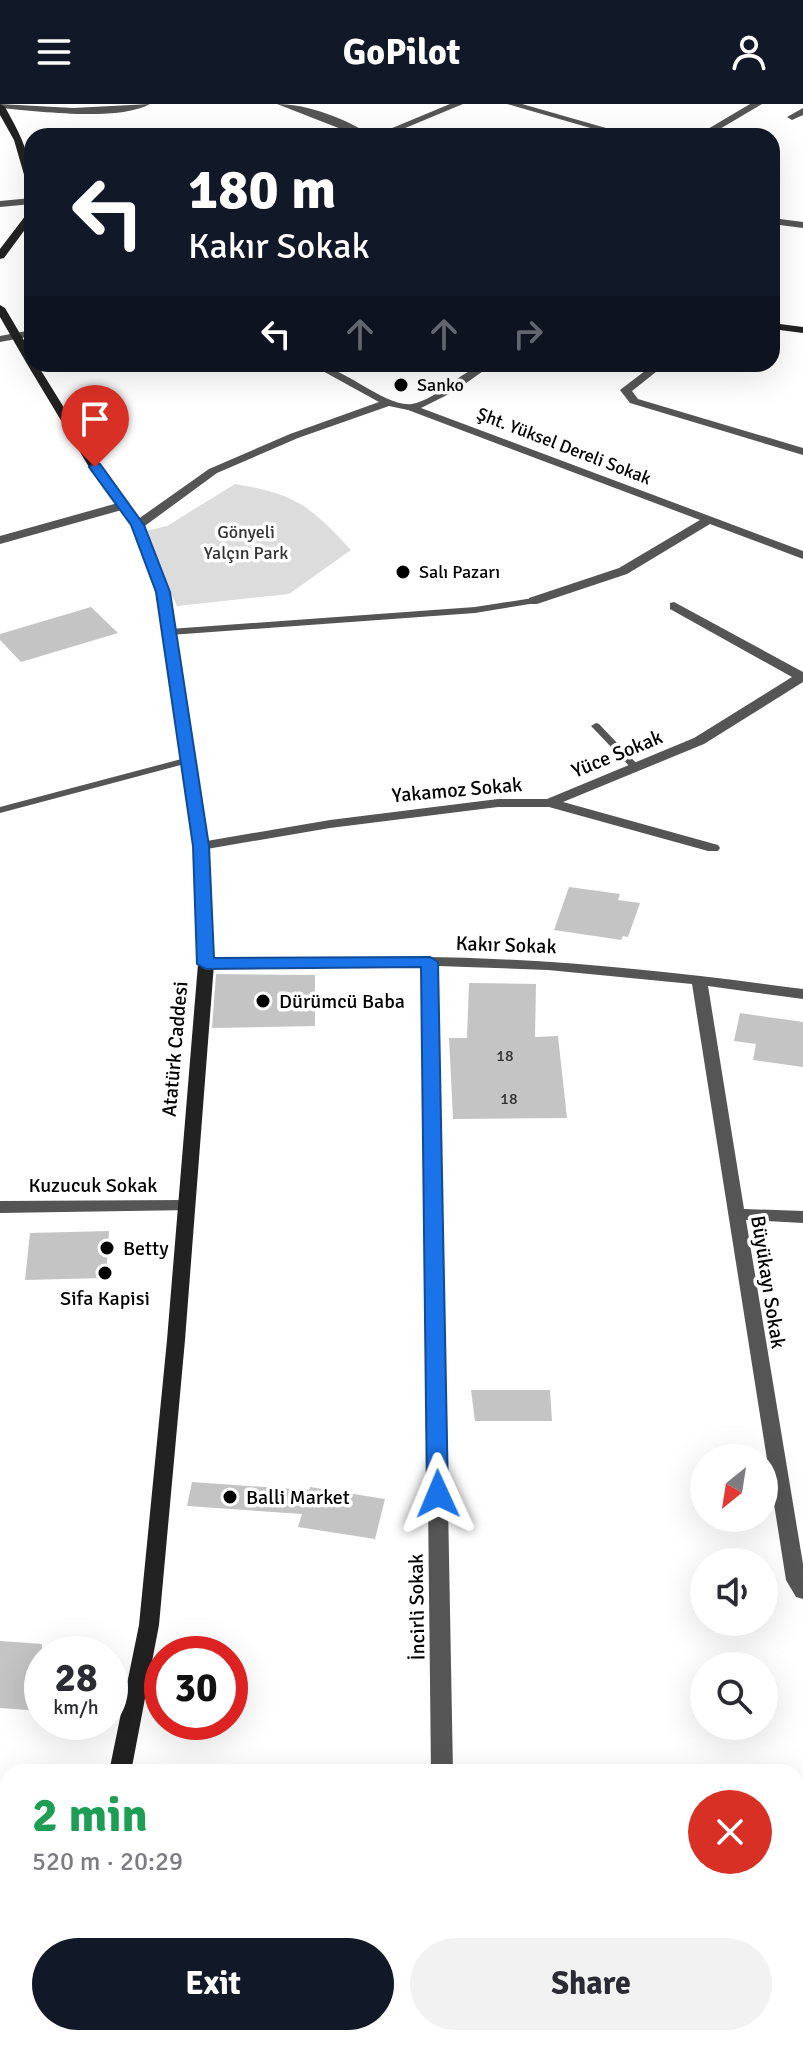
<!DOCTYPE html>
<html lang="en">
<head>
<meta charset="utf-8">
<style>
	body { margin:0; font-family:Signika,sans-serif; background:#f2f2f3; color:#2b2b33; height:100vh; display:flex; flex-direction:column; font-size:30px; white-space:nowrap }
	* { box-sizing:border-box; margin:0 }
	p { font-size:26px; color:#7c7c81 }
	.icon { flex:none; width:44px; height:44px; fill:none; stroke:currentColor; stroke-width:2; stroke-linecap:round; stroke-linejoin:round }
	.map { position:relative; flex:1; overflow:hidden }
	.panel { position:absolute; left:0px; top:1660px; width:804px; height:282px; display:flex; flex-direction:column; background:#fff; border-radius:24px 24px 0 0; box-shadow:0 8px 32px #0002 }
	.panel>* { flex:none }
	.guide { position:absolute; left:24px; top:24px; width:756px; height:244px; border-radius:24px; box-shadow:0 8px 32px #0002; background:#111827; color:#fff; overflow:hidden }
	.needle { width:52px; rotate:210deg }
	.tools { position:absolute; left:690px; top:1340px; display:grid; gap:16px }
	.tools a { display:grid; place-items:center; width:88px; height:88px; border-radius:50%; background:#fff; box-shadow:0 8px 32px #0002; font-size:40px }
	.speed { position:absolute; left:24px; top:1532px; display:flex; gap:16px; font-size:40px; font-weight:700; text-align:center }
	.speed>* { display:grid; place-content:center; width:104px; height:104px; border-radius:50%; background:#fff; box-shadow:0 8px 32px #0002; line-height:1 }
	.speed small { font-size:20px; font-weight:400 }
	.speed .limit { border:12px solid #d22; background:#fff; color:#111 }
	.pin { position:absolute; display:grid; place-items:center; width:68px; height:68px; color:#fff; margin:-82px -34px; border-radius:50% 50% 50% 0; rotate:-45deg; box-shadow:0 0 8px #0007 }
	.pin .icon { rotate:45deg }
	.me { position:absolute; width:88px; margin:-44px; rotate:359deg; stroke-linejoin:round; filter:drop-shadow(0 0 6px #0008) }
	.turn { display:flex; align-items:center; gap:28px; height:168px; padding:0 32px; font-size:36px }
	.turn .icon { width:104px; height:104px; stroke-width:2.5 }
	.turn b { display:block; font-size:56px; line-height:68px }
	.lanes { display:flex; align-items:center; height:76px; padding:0 32px; background:#0003; justify-content:center; gap:40px; direction:ltr }
	.lanes .off { opacity:.35 }
	.round { display:grid; place-items:center; flex:none; width:84px; height:84px; border-radius:42px; background:#f2f2f3 }
	.headline { display:flex; align-items:center; justify-content:space-between; height:136px; padding:0 32px }
	h1 { font-size:48px; font-weight:800; line-height:60px; color:#1e9e55 }
	.primary-button { display:flex; gap:16px; margin-top:auto; padding:16px 32px }
	.primary-button a { flex:1; height:92px; border-radius:48px; background:#111827; color:#fff; font-size:32px; font-weight:800; line-height:92px; text-align:center }
	.primary-button a+a { background:#f2f2f3; color:#2b2b33 }
	header { display:flex; justify-content:space-between; align-items:center; height:104px; padding:0 32px; background:#111827; color:#fff; font-size:36px; font-weight:800 }
	.map>svg:first-child { display:block }
	.green { fill:#dcdcdc }
	.building { fill:#c4c4c4 }
	.lines { fill:none; stroke-linecap:round; stroke-linejoin:round }
	.lane { fill:#555; fill-rule:evenodd }
	.street { fill:#555; fill-rule:evenodd }
	.secondary { fill:#222; fill-rule:evenodd }
	.route { fill:#1a73e8; stroke:#114b97; stroke-width:2 }
	.poi-dot { fill:#000; stroke:#fff; stroke-width:3 }
	.labels { text-anchor:middle; dominant-baseline:central; stroke-width:7; stroke-linejoin:round; paint-order:stroke }
	.number-label { font-size:16px; fill:#313131 }
	.far-poi-label { font-size:18px; fill:#000; stroke:#fff; text-anchor:start }
	.far-street-label { font-size:18px; fill:#000; stroke:#fff }
	.far-park-label { font-size:18px; fill:#333; stroke:#fff }
	.street-label { font-size:20px; fill:#000; stroke:#fff }
	.poi-label { font-size:20px; fill:#000; stroke:#fff; text-anchor:start }
</style>
</head>
<body>
<header><svg class="icon" aria-label="menu" viewBox="0 0 24 24"><path d="M4 6h16M4 12h16M4 18h16"/></svg>GoPilot<svg class="icon" aria-label="person" viewBox="0 0 24 24"><circle cx="12" cy="8" r="4"/><path d="M4 21q1-7 8-7t8 7"/></svg></header>
<div class="map">
<svg width="803" height="1941" viewBox="0 0 803 1941">
	<rect width="100%" height="100%" fill="#fff"/>
	<!-- green -->
	<path class="green" d="M235 380C296 390 310 402 351 446L289 490 177 502 142 428 167 422Z"/>
	<!-- building -->
	<path class="building" d="M91 503 118 529 21 558 0 536V530Z
		M569 783 620 790 618 796 640 799 628 833 623 832 621 836 554 826Z
		M216 870 315 871V922L212 924Z
		M469 879 536 880 535 933 558 932 567 1014 453 1015 449 934H467Z
		M740 909 803 918V963L753 956 756 940 734 937Z
		M109 1127 106 1174 25 1176 30 1129Z
		M471 1286H550L552 1317H475Z
		M192 1378 309 1386 310 1383 385 1395 375 1435 298 1423 302 1410 187 1402Z
		M0 1537 42 1540V1607L0 1604Z"/>
	<g class="lines">
		<!-- lane -->
		<path class="lane" d="M533 494 537 497 536 499 475 509 170 531 166 528 170 525 475 503Z
			M596 619 599 620 639 662 641 664 639 666H633L593 624 591 622Z
			M189 653 194 656 192 658 0 709V703Z"/>
		<!-- street -->
		<path class="street" d="M0 0 73 4 150 0C117 18 38 7 0 4Z
			M277 0C308 0 347 15 372 32H359Z
			M450 0H463L386 32H373Z
			M507 0H522L606 24 601 27Z
			M750 0H762L708 32H696Z
			M803 4V11L792 16 787 13Z
			M32 94V100L0 103V97Z
			M772 114 803 118V124L772 120Z
			M32 226V232L0 238V232Z
			M310 260C342 260 385 304 412 300 440 295 465 260 493 260L455 287 421 304 803 447V455L710 420 627 470 537 500H529V494L619 464 700 416 408 306 389 302 298 334 217 369 142 424H134V418L209 365 290 330 379 298Z
			M654 260H666L632 287 638 295 803 344V351L630 299 620 286Z
			M125 397 129 398V404L0 440V432Z
			M674 498 803 568V578L704 640 563 698 718 741 720 744 718 747H708L549 703H498L330 724 201 746 194 742 201 738 330 716 498 695H547L694 634 792 573 670 505V499Z
			M420 853C549 854 676 868 803 885V895L708 882 744 1105 803 1107V1119L746 1116 803 1460V1495L796 1493 786 1476 692 880 548 866 438 862 453 1668H431L422 862 206 865 198 860 206 855Z
			M186 1096 192 1098 194 1102 192 1106 0 1109V1097Z
			M803 1678V1696L796 1698V1680Z
			M0 1853 8 1854V1874L0 1873Z
			M497 1934H536L539 1941H500Z"/>
		<!-- secondary -->
		<path class="secondary" d="M0 0 5 3C20 30 32 52 32 84L27 81 14 36 0 11Z
			M32 106V116L4 154 0 155V145L29 107Z
			M0 201 5 204 32 250V260H37L100 362 144 421 169 488 208 742 214 860 185 1236 159 1521 131 1668H109L139 1521 167 1236 198 860 194 742 157 488 132 421 89 363 27 260 0 213Z
			M772 219 803 223V229L772 225Z
			M59 1934H81L80 1941H58Z"/>
	</g>
	<!-- route -->
	<path class="route" d="M95 359 100 360 144 421 170 488 209 742 214 854 430 853 438 858 448 1390 445 1396 438 1398 430 1396 427 1390 421 863 206 865 197 860 193 742 156 488 131 421 89 363Z"/>
	<!-- markers -->
	<g class="poi-dot">
		<circle cx="401" cy="281" r="8"/>
		<circle cx="403" cy="468" r="8"/>
		<circle cx="263" cy="897" r="8"/>
		<circle cx="107" cy="1144" r="8"/>
		<circle cx="105" cy="1169" r="8"/>
		<circle cx="230" cy="1393" r="8"/>
	</g>
	<g class="labels">
		<!-- number labels -->
		<g class="number-label">
			<text x="505" y="952">18</text>
			<text x="509" y="995">18</text>
		</g>
		<!-- far-poi labels -->
		<g class="far-poi-label">
			<text x="417" y="281">Sanko</text>
			<text x="419" y="468">Salı Pazarı</text>
		</g>
		<!-- far-street labels -->
		<g class="far-street-label">
			<text transform="translate(564 342) rotate(21)">Şht. Yüksel Dereli Sokak</text>
		</g>
		<!-- far-park labels -->
		<g class="far-park-label">
			<text x="246" y="428">Gönyeli<tspan x="246" dy="21">Yalçın Park</tspan></text>
		</g>
		<!-- street labels -->
		<g class="street-label">
			<text transform="translate(617 650) rotate(-22)">Yüce Sokak</text>
			<text transform="translate(457 686) rotate(-5)">Yakamoz Sokak</text>
			<text transform="translate(506 841) rotate(2)">Kakır Sokak</text>
			<text transform="translate(175 945) rotate(-85)">Atatürk Caddesi</text>
			<text x="93" y="1081">Kuzucuk Sokak</text>
			<text transform="translate(768 1178) rotate(81)">Büyükayı Sokak</text>
			<text transform="translate(417 1503) rotate(-91)">İncirli Sokak</text>
		</g>
		<!-- poi labels -->
		<g class="poi-label">
			<text x="279" y="897">Dürümcü Baba</text>
			<text x="123" y="1144">Betty</text>
			<text x="105" y="1194" text-anchor="middle">Sifa Kapisi</text>
			<text x="246" y="1393">Balli Market</text>
		</g>
	</g>
</svg>
<div class="tools">
<a><svg class="needle" viewBox="-14 -14 28 28"><path d="M0-13l5 13h-10z" fill="#e53935"/><path d="M0 13l5-13h-10z" fill="#7c7c81"/></svg></a>
<a><svg class="icon" aria-label="sound" viewBox="0 0 24 24"><path d="M4 9h4l5-4v14l-5-4H4zM17 9q2 3 0 6"/></svg></a>
<a><svg class="icon" aria-label="search" viewBox="0 0 24 24"><circle cx="10" cy="10" r="6"/><path d="M15 15l6 6"/></svg></a>
</div>
<div class="speed"><div>28<small>km/h</small></div><div class="limit">30</div></div>
<div class="pin" style="left:95px;top:363px;background:#d93025"><svg class="icon" aria-label="arrive" viewBox="0 0 24 24"><path d="M6 21V4h12l-3 4 3 4H6"/></svg></div>
<svg class="me" style="left:438px;top:1390px" viewBox="-20 -20 40 40"><path d="M0-17L14 15 0 8-14 15z" fill="#1a73e8" stroke="#fff" stroke-width="4"/></svg>
<div class="guide">
<div class="turn"><svg class="icon" aria-label="left" viewBox="0 0 24 24"><path d="M17 20v-9H6M10 6l-5 5 5 5"/></svg><div><b>180 m</b>Kakır Sokak</div></div>
<div class="lanes"><svg class="icon" aria-label="left" viewBox="0 0 24 24"><path d="M17 20v-9H6M10 6l-5 5 5 5"/></svg><svg class="icon off" aria-label="ahead" viewBox="0 0 24 24"><path d="M12 20V5M6 11l6-6 6 6"/></svg><svg class="icon off" aria-label="ahead" viewBox="0 0 24 24"><path d="M12 20V5M6 11l6-6 6 6"/></svg><svg class="icon off" aria-label="right" viewBox="0 0 24 24"><path d="M7 20v-9h11M14 6l5 5-5 5"/></svg></div>
</div>
<section class="panel">
<div class="headline"><div><h1>2 min</h1><p>520 m · 20:29</p></div><a class="round" style="background:#d93025;color:#fff"><svg class="icon" aria-label="close" viewBox="0 0 24 24"><path d="M6 6l12 12M18 6L6 18"/></svg></a></div>
<div class="primary-button"><a>Exit</a><a>Share</a></div>
</section>
</div>
</body>
</html>
